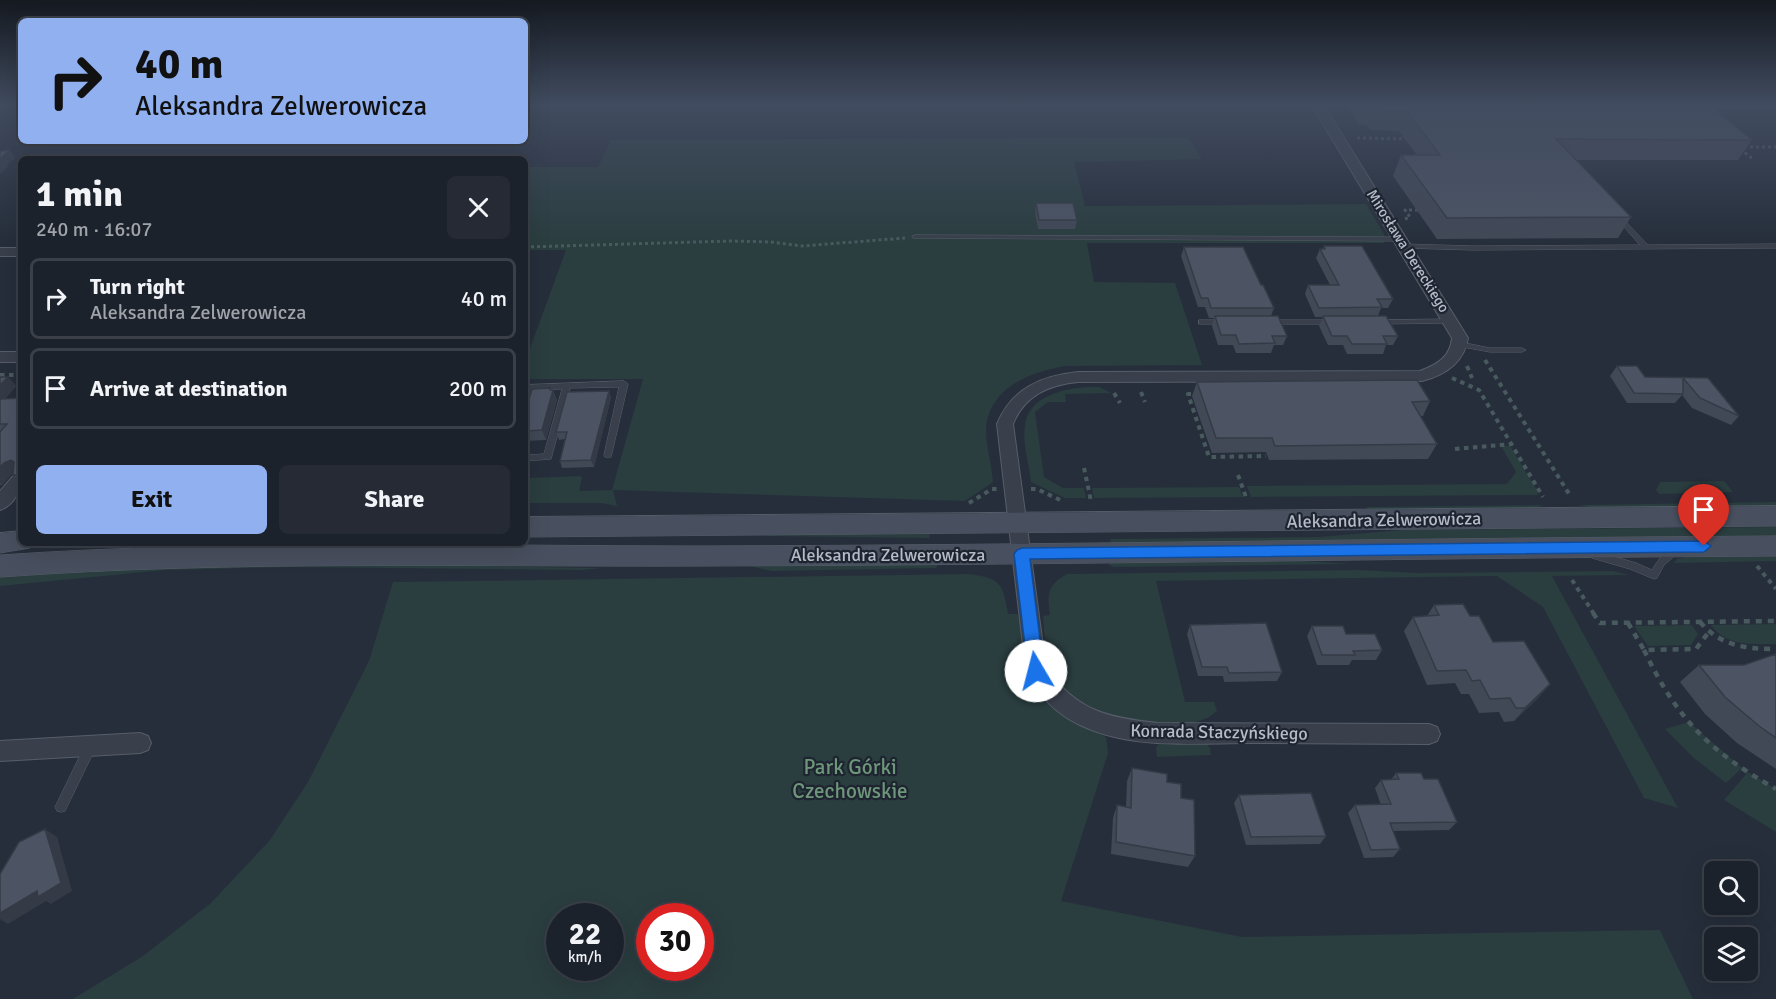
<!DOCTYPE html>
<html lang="en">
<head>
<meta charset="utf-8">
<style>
	body { margin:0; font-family:Signika,sans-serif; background:#252a34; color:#f1f3f6; height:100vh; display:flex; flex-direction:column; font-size:22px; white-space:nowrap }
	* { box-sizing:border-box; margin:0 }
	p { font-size:20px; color:#a0a4a9 }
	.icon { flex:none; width:33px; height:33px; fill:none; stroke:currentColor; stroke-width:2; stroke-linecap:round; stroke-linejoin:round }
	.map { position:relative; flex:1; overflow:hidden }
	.drawer { position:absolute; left:18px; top:156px; width:510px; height:390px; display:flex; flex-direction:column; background:#1c222c; border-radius:9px; box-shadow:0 6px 24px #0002,0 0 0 2px #3a3f48 }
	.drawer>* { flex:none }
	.guide { position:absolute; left:18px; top:18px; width:510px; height:126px; border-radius:9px; box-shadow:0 6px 24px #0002,0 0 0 2px #3a3f48; background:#91b0f0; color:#111; overflow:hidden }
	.tools { position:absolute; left:1704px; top:861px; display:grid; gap:12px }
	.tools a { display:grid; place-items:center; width:54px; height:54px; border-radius:9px; background:#1c222c; box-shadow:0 6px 24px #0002,0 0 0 2px #3a3f48; font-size:30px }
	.speed { position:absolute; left:546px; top:903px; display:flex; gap:12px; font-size:30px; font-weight:700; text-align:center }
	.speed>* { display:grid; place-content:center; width:78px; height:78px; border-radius:50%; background:#1c222c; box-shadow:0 6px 24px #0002,0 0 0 2px #3a3f48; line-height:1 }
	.speed small { font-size:15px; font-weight:400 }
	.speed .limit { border:9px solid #d22; background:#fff; color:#111 }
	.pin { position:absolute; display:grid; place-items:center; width:51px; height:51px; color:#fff; margin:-62px -26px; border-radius:50% 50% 50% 0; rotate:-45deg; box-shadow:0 0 6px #0007 }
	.pin .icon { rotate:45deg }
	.me { position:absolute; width:66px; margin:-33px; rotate:352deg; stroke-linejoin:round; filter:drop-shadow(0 0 4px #0008) }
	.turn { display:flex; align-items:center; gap:21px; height:126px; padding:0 18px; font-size:27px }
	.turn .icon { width:78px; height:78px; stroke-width:2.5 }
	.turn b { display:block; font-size:42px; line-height:51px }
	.round { display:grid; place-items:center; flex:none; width:63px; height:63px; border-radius:9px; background:#252a34 }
	.headline { display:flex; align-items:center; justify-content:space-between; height:102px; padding:0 18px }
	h1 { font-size:36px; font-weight:700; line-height:45px }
	.action { display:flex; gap:12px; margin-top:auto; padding:12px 18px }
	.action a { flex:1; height:69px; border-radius:9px; background:#91b0f0; color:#111; font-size:24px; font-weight:700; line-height:69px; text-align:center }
	.action a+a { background:#252a34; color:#f1f3f6 }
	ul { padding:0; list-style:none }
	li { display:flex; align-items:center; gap:18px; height:81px; margin:0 12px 9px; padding:0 6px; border:3px solid #3a3f48; border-radius:9px }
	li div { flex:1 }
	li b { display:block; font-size:22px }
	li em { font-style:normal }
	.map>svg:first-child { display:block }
	.green { fill:#2a3d3f; fill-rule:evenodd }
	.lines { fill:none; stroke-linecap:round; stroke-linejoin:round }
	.lane-casing { stroke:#575e6a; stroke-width:1 }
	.street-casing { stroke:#575e6a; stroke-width:2 }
	.secondary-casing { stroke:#575e6a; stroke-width:1 }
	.path-far2 { stroke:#495a5e; stroke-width:3; stroke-dasharray:3 3; stroke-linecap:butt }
	.path-far1 { stroke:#495a5e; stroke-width:4; stroke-dasharray:4.5 4.5; stroke-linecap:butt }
	.path { stroke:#495a5e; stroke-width:4.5; stroke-dasharray:6 6; stroke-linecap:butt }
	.lane { fill:#39404c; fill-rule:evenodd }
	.street { fill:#39404c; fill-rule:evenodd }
	.secondary { fill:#484f5e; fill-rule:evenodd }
	.wall { fill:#414856 }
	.shaded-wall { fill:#353b46 }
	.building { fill:#4c5464; stroke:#353b46; stroke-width:1.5 }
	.route { fill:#1a73e8; stroke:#114b97; stroke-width:1.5 }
	.labels { text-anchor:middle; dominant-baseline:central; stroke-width:4.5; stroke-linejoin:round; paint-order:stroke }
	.far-street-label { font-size:15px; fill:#b5bbc7; stroke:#1e2531 }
	.street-label { font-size:18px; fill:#b5bbc7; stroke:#1e2531 }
	.near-park-label { font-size:21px; fill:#6e967a; stroke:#1e2531 }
</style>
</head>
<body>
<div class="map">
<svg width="1776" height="999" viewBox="0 0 1776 999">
	<rect width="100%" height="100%" fill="#262e3b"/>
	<!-- green -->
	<path class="green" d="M1188 137 1202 159 1074 162 1085 206 1366 204 1384 234V243H1087L1094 282 1175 283 1202 365 1066 366C1036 371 998 383 988 417 982 436 992 462 993 482L965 501 613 490 617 506 601 503H525V480L530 478 580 476 582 478 579 491 612 490 643 379H525V364L529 351 566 250H525V167H598L611 140Z
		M1090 387H1099L1111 393 1065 394 1066 402H1048L1035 412 1044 477 1063 488H1084L1086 498H1065L1031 482C1029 464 1022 442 1025 425 1029 395 1066 388 1090 387Z
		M1501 446H1510L1538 492 1537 495 1251 497 1247 486 1507 484 1516 472Z
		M1724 481 1733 492 1659 494 1656 490 1660 482Z
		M1239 487 1243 497 1094 498 1092 488Z
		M1776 502V507L1597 509 1580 505Z
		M1543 505 1534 509 1371 511 1366 507Z
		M1776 527V536L1111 543 1110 539 1319 537 1403 530Z
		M929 533 930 538 766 536 767 534Z
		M1776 556V561L1674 563 1677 559 1686 557Z
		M1293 560 1349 564 1114 567 1109 565V562Z
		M305 563 602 568 581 570 288 567 166 570 0 586V574Z
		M939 563 936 568 772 571 749 566Z
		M1359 570 1416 573 1613 571 1629 575 1552 576 1678 808 1644 798 1543 607 1497 576 1156 581 1185 702H1214L1217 711C1190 739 1090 721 1066 694 1046 672 1045 644 1043 616L1050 615C1047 594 1047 585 1067 574Z
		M969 574C1001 578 1003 584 1008 614H1018L1033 692 1063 716 1106 737 1108 753 1061 901 1242 937 1660 930 1693 999H73L143 956 211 903 270 840 308 782 369 661 393 582ZM560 916H610V968H560ZM650 916H700V968H650Z
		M1776 624V644C1752 644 1727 647 1711 625Z
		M1692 625 1698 634 1691 645 1648 646 1634 626Z
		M1689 722 1742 768 1726 783 1694 758 1665 729Z
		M1161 740 1204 741 1210 748 1211 755 1157 757 1156 748Z
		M1748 772 1776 789V832L1724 800Z"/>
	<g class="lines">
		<defs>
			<path id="lane" d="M1776 104V108H1700L1697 106 1700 104Z
				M1619 216 1621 217 1648 245 1776 244V248L1473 250 1404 248 1401 246 1404 244 1473 246 1640 245 1617 219V217Z
				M915 235 1400 237 1403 239 1400 241 913 238 912 237Z
				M1451 319H1454V323L1378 324 1374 322 1378 320Z
				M1199 320H1223L1227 322 1223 324H1199Z
				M1267 320H1331L1335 322 1331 324H1267Z
				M1457 342H1460L1490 348H1522L1526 350 1522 352H1490L1457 346 1456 344Z
				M624 381 628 384 611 457H605L604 455 619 387 570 388 551 459 525 461V455L544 454 562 389 532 390 529 400 525 403 526 385Z
				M1676 545 1679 546 1681 549 1679 552 1664 565 1657 578 1654 579 1630 569 1592 558 1590 555 1592 552 1595 551 1636 563 1652 570C1658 560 1665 550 1676 545Z
				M90 742 94 743 96 747 65 811 61 812 57 811 55 807 57 803 86 743Z"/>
			<path id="street" d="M1311 104H1323L1468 338C1464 363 1445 375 1422 381L1078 382C1049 385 1025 395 1013 424L1046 668C1077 711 1108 718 1158 723L1429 724 1437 727 1440 734 1437 741 1429 744C1370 744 1310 743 1251 743 1194 743 1132 750 1080 725 1056 714 1037 694 1026 671L997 424C1012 388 1041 376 1078 372L1420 371C1438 364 1450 357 1452 338Z
				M0 248H21V256H0Z
				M0 352H21V362H0Z
				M21 472C21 487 17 504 0 510V491L15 474Z
				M140 733 148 736 151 743 148 750 140 753 0 761V741Z"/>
			<path id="secondary" d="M1776 506V526L525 537V517Z
				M21 531V543H33L30 548 0 553V533Z
				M1776 536V556C1419 558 1062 565 705 566 470 567 235 560 0 577V555C235 539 470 546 705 546 1062 545 1419 538 1776 536Z"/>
		</defs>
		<!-- lane casing -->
		<use href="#lane" class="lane-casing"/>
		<!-- street casing -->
		<use href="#street" class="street-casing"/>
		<!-- secondary casing -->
		<use href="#secondary" class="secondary-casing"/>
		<!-- path-far2 -->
		<path class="path-far2" d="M1336 105H1352
			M1357 138 1409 139
			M1744 147H1776
			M1740 149 1753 159
			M1405 219 1410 217 1405 210H1420
			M525 247 731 241 771 242 802 246 905 238"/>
		<!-- path-far1 -->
		<path class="path-far1" d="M1485 360 1571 497
			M1467 366 1472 378
			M0 375H21
			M1452 378 1479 390 1543 497
			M1141 392 1145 402
			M1114 393 1120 403
			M1191 394H1188L1209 457 1266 456
			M1455 449 1512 444
			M1084 468 1091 501
			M1238 475 1247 500
			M1031 489H1037L1060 500
			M969 503 992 489H997
			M1757 566 1776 589
			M1572 580 1594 614"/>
		<!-- path -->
		<path class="path" d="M1593 613 1600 623 1776 621
			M1700 622C1721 646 1745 649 1776 649
			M1628 623 1644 650 1696 649 1708 633
			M1644 650C1677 719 1709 751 1776 789"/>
		<!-- lane -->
		<use href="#lane" class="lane"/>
		<!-- street -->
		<use href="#street" class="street"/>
		<!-- secondary -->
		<use href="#secondary" class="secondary"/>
	</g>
	<!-- wall -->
	<path class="wall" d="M1350 104H1708L1752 140 1738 160H1576L1631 217 1618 238 1437 239 1393 176 1401 155H1417L1399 131 1370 130 1367 125 1358 124 1349 107Z
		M1036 203 1077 220 1075 229H1038L1035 212Z
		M21 211V221L16 215Z
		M1324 246 1393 299 1388 308H1381L1378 316 1398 336 1393 345H1386L1383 354H1347L1343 345H1328L1319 326 1323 317H1315L1305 294 1308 285H1330L1316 258 1320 249H1323Z
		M1184 247 1261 285 1274 308 1271 316 1287 336 1283 345H1274L1271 353H1236L1233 345H1218L1212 326 1214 318H1209L1205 307H1198L1181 256Z
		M1617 366 1645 377 1708 378 1739 416 1731 425 1692 408 1682 395 1675 403H1627L1610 376Z
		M0 377H8L16 386 5 399 21 398V483L13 475V473L2 485H0Z
		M1197 382 1430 401 1423 416H1420L1437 444 1428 459 1269 460 1266 452 1212 453 1192 396Z
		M551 390H553L557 400 546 440 525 441V413Z
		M609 391 611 398 594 467 562 468 560 461 565 439 559 440 556 432Z
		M1434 605 1470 616 1493 642 1550 684 1538 698 1514 721 1504 722 1499 712 1479 713 1469 694H1461L1455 683 1427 685 1404 631 1413 617 1427 616Z
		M1190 625 1282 672 1277 681 1224 682 1223 676H1198L1187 634Z
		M1312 626 1346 634 1382 650 1376 660H1352L1349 665H1317L1307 636Z
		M1776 654V769L1737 743 1705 714 1680 682 1699 665H1744Z
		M1132 768 1167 782 1181 798 1195 856 1188 867 1111 854 1113 818 1117 805 1126 807 1127 781Z
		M1396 773 1424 779 1457 822 1449 830 1393 831 1400 849 1393 857 1364 858 1348 813 1355 805H1381L1375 788 1381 780H1391Z
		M1239 795 1326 836 1320 844 1246 845 1234 803Z"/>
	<!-- shaded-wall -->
	<path class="shaded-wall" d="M10 150 15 158 6 166 8 167 0 174V159Z
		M8 377 16 386 0 404V385Z
		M550 388 552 394 553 390 557 400 546 440 542 430Z
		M609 391 611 398 594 467 591 460Z
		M11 460 20 470 13 473 2 485 0 483V467L4 463Z
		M1550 684 1538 698 1514 721 1525 708Z
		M45 829 57 837 72 891 51 904 46 901 8 924 0 919V913L37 891Z"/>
	<!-- building -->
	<path class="building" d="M1365 104H1708L1752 140 1556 139 1631 217 1447 218 1401 155H1440L1407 111H1378L1374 105H1365Z
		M10 150 0 159V151Z
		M1036 203H1073L1077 220H1039Z
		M1324 246H1362L1393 299H1377L1382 307 1319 308 1308 285H1339L1320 249H1325Z
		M1184 247H1243L1261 285H1263L1274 308H1211L1208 298H1201Z
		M1215 316H1278L1287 336H1272L1275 343 1239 344 1236 335H1221Z
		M1323 316H1386L1398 336H1383L1387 344H1352L1347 336H1332Z
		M1617 366H1637L1645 377 1708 378 1739 416 1700 398 1683 378V394L1634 393Z
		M0 377H8L0 385Z
		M1417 380 1430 401 1412 402 1437 444 1275 446 1272 438H1216L1197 382Z
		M550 388V390H553L542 430 525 431V413L532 389Z
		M609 391 591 460 560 461 567 432H556L567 392Z
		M21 398V475H13L14 462 11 460 4 463 0 467V432L7 424H0V399Z
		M1463 604 1470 616H1479L1493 642 1524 641 1550 684 1525 708H1516L1510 698 1490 699 1480 680 1472 681 1466 670 1437 671 1413 617 1439 615 1434 605Z
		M1266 623 1282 672 1229 673 1227 667H1202L1190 625Z
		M1312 626H1343L1346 634H1375L1382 650 1353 651 1355 655H1322Z
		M1776 654V738L1759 726 1725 697 1699 665H1744Z
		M1132 768 1167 774V782L1181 784V798L1194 800 1195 856 1116 842 1117 805 1131 808Z
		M1396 773H1421L1424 779H1438L1457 822 1390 823 1400 849 1371 850 1355 805 1391 804 1381 780 1399 779Z
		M1311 793 1326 836 1251 837 1239 795Z
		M45 829 61 883 38 897 37 891 0 913V874L19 842Z"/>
	<!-- sky -->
	<linearGradient id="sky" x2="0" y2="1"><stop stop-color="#151920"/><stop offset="0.43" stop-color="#414c60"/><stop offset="1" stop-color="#414c60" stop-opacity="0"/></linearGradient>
	<rect width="1776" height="244" fill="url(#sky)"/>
	<!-- route -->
	<path class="route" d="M1704 541 1711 546 1704 552 1030 559 1044 671 1042 676 1036 678 1031 676 1028 671 1014 554 1017 550 1022 548Z"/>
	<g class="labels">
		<!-- far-street labels -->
		<g class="far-street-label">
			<text transform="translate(1408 251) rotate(58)">Mirosława Dereckiego</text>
		</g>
		<!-- street labels -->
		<g class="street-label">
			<text transform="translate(1384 520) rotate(-1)">Aleksandra Zelwerowicza</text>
			<text x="888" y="555">Aleksandra Zelwerowicza</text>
			<text transform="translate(1219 732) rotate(1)">Konrada Staczyńskiego</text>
		</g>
		<!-- near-park labels -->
		<g class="near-park-label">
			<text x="850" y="767">Park Górki<tspan x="850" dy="24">Czechowskie</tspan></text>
		</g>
	</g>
</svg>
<div class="tools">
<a><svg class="icon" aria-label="search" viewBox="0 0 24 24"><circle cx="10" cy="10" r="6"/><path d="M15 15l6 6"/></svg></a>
<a><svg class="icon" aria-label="layers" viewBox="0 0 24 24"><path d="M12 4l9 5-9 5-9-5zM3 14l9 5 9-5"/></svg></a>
</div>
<div class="speed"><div>22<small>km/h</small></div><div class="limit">30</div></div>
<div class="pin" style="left:1704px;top:546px;background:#d93025"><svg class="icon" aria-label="arrive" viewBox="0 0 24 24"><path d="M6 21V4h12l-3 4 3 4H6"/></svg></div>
<svg class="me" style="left:1036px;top:671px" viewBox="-20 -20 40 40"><circle r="19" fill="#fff"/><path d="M0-13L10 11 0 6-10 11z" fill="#1a73e8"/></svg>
<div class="guide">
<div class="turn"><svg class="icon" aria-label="right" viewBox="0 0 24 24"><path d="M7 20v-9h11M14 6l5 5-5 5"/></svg><div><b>40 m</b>Aleksandra Zelwerowicza</div></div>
</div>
<section class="drawer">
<div class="headline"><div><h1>1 min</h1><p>240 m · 16:07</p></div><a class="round"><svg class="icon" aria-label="close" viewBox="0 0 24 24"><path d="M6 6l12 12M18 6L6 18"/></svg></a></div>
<ul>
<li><svg class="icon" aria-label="right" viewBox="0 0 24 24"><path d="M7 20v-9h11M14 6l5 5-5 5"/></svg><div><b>Turn right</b><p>Aleksandra Zelwerowicza</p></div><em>40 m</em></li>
<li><svg class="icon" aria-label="arrive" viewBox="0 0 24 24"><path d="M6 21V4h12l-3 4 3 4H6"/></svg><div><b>Arrive at destination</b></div><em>200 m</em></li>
</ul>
<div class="action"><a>Exit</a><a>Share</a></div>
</section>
</div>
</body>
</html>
